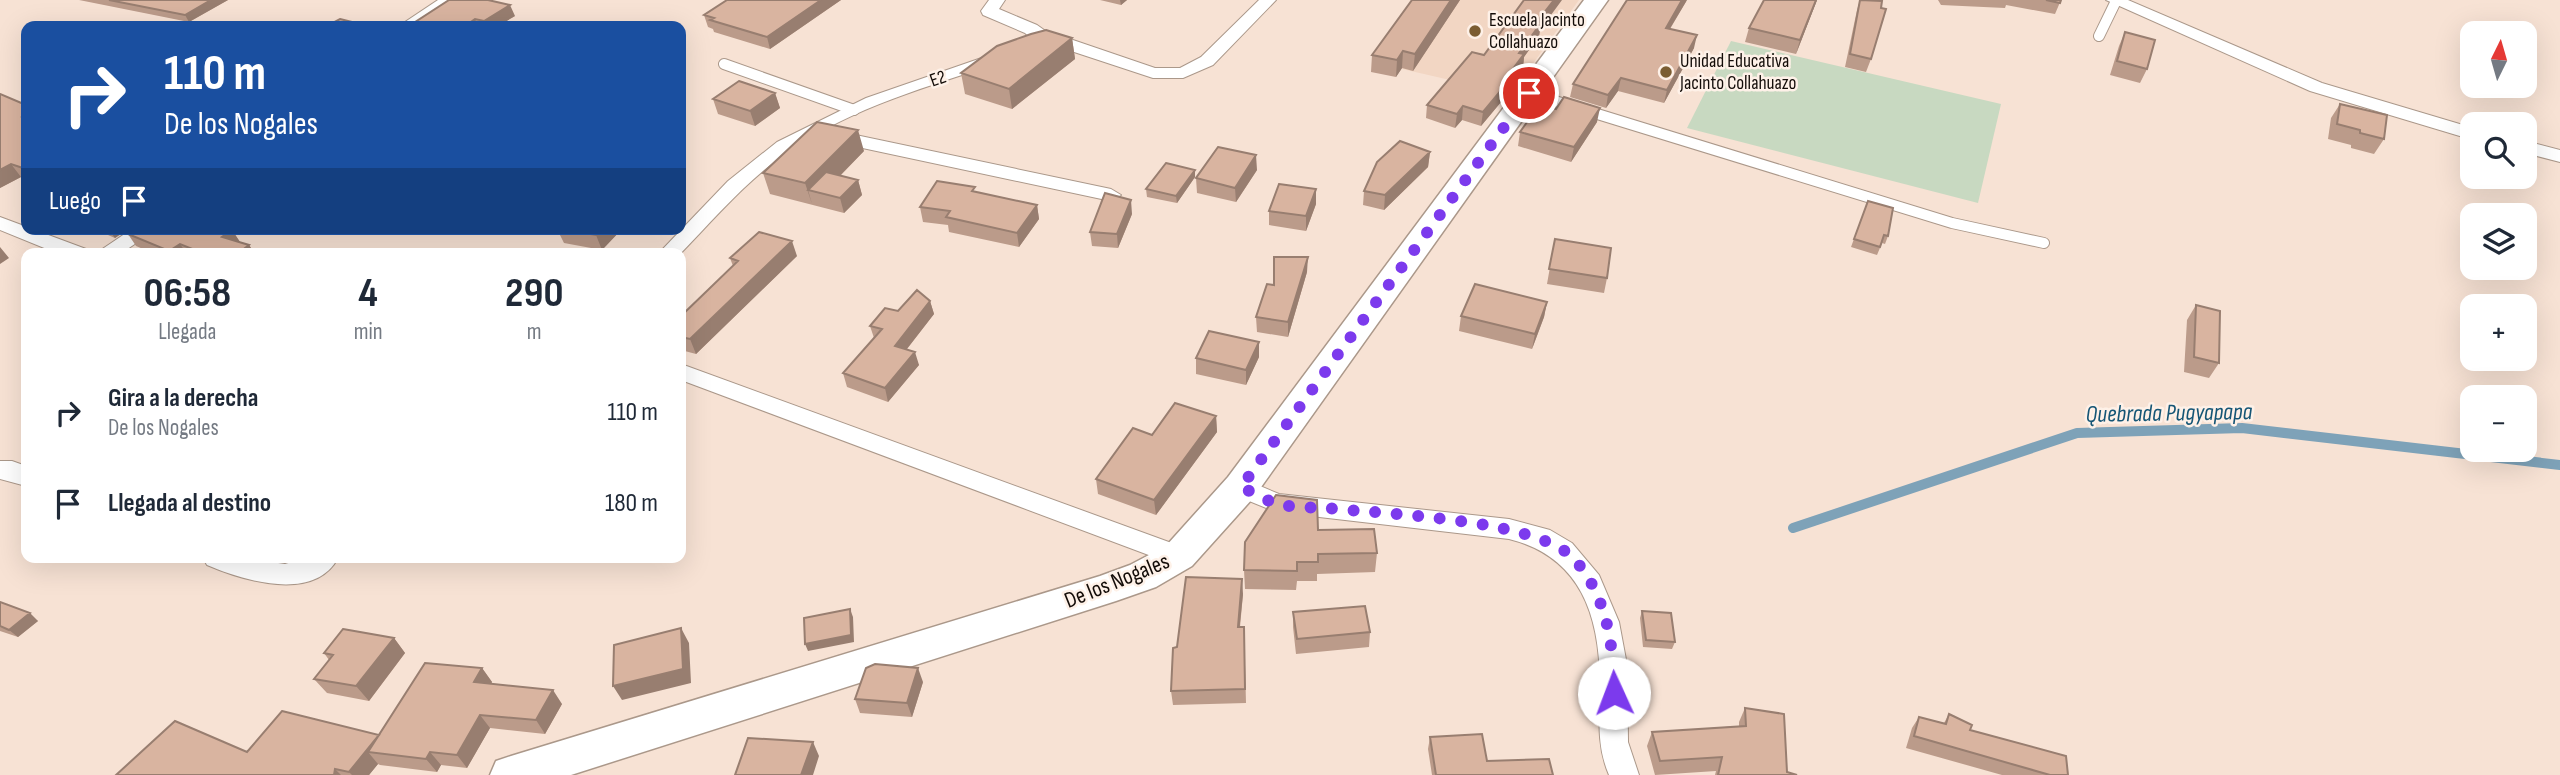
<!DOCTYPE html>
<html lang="es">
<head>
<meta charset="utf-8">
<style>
	body { margin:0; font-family:"Sofia Sans Condensed",sans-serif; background:#f2f2f3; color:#1f2937; height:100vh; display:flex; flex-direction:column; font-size:26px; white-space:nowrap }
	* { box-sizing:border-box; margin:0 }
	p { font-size:23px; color:#747a83 }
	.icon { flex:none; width:38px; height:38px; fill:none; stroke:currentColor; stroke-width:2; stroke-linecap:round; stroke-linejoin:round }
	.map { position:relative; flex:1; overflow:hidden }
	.sheet { position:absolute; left:21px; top:248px; width:665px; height:315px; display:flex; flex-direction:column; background:#fff; border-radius:14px; box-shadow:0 7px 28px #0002 }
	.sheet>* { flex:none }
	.banner { position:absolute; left:21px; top:21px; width:665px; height:214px; border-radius:14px; box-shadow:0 7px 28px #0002; background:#1a4fa0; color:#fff; overflow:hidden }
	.needle { width:46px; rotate:5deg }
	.tools { position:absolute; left:2460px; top:21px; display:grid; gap:14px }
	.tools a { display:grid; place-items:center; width:77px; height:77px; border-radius:14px; background:#fff; box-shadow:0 7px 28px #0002; font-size:35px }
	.pin { position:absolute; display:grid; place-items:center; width:60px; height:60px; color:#fff; margin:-30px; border:4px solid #fff; border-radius:50%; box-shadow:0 2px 7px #0007 }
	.me { position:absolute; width:77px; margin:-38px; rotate:358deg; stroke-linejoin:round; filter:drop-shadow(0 0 5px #0008) }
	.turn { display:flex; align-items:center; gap:24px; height:147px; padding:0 28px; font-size:32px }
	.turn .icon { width:91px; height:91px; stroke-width:2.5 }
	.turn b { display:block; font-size:49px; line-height:60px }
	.then { display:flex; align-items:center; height:66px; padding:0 28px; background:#0003; gap:14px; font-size:26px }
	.eta { display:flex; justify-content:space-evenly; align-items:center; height:119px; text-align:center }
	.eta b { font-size:42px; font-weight:700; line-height:49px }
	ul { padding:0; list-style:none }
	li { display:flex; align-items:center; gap:21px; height:91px; padding:0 28px }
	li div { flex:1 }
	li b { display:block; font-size:26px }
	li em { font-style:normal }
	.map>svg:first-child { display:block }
	.built { fill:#f2d6c3 }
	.green { fill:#c8d9c1 }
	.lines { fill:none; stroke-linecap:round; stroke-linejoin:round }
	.stream { stroke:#7ea2b8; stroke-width:10 }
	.lane-casing { stroke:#ab988a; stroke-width:12 }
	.street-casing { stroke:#ab988a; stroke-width:2 }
	.secondary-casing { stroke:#ab988a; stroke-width:3 }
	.lane { stroke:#fff; stroke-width:10 }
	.street { fill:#fff; fill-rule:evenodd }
	.secondary { fill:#fff; fill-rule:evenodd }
	.wall { fill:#bb9b8a }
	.shaded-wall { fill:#987e70 }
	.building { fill:#d9b4a0; stroke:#987e70; stroke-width:2 }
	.route { stroke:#7c3aed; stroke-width:12; stroke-dasharray:0 21.6 }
	.poi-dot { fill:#7b5d32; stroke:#fef1e8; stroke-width:2.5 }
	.labels { text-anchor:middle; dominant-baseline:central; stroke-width:5; stroke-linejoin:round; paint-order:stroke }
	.far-poi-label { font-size:19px; fill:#130c08; stroke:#fef1e8; text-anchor:start }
	.far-street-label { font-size:19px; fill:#130c08; stroke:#fef1e8 }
	.street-label { font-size:23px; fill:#130c08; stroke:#fef1e8 }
	.water-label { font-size:24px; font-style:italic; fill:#155575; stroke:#fef1e8 }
</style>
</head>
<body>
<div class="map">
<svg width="2560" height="775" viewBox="0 0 2560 775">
	<rect width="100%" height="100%" fill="#f7e2d4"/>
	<!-- built -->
	<path class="built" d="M1413 0H1579L1511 94 1376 63Z"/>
	<!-- green -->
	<path class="green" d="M1731 41 2001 104 1978 203 1687 128Z"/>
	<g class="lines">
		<!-- stream -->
		<path class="stream" d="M1793 528 2077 433 2242 428 2560 465"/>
		<defs>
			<path id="lane" d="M2099 36 2116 1
				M724 64 854 110
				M1529 93 1952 223 2044 243"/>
			<path id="street" d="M438 0H458L418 26H399Z
				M989 0H1005L999 9 1037 25 1054 37 1070 39 1155 68H1180L1201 57 1259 0H1276L1213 65 1183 78H1153L1062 48 1039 46 1025 33 983 15 981 11Z
				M2106 0H2128L2322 83 2473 128V140L2310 91Z
				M996 53 1005 58 1002 62C930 86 853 107 789 151 748 179 715 218 680 254H658L728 181 777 142 866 98Z
				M832 130 1111 189 1121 195 1111 201 825 140 823 136Z
				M2525 141 2560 150V162L2525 153Z
				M0 217 86 249 89 254H59L0 230Z
				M132 229H157L120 254H95Z
				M681 364 1188 549 1192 556 1188 563 1179 566 1170 563 681 380Z
				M0 461H12L26 466V486L0 479Z
				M1241 478 1279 494 1509 519 1550 530 1572 543 1599 575 1619 622 1627 665 1628 742 1639 775H1609C1596 745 1600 717 1600 685 1600 616 1581 557 1509 539L1276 512 1232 494 1229 487 1232 480Z
				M203 558H244L285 564 305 558H338C314 603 242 580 207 565Z"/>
			<path id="secondary" d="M1584 0H1608L1254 497 1192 566 1156 587 1116 601 571 775H490L496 761 511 756 1100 576 1130 565 1166 546 1228 477Z"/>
		</defs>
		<!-- lane casing -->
		<use href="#lane" class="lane-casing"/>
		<!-- street casing -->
		<use href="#street" class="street-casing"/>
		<!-- secondary casing -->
		<use href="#secondary" class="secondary-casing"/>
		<!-- lane -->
		<use href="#lane" class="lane"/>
		<!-- street -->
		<use href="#street" class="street"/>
		<!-- secondary -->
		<use href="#secondary" class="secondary"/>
	</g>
	<!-- wall -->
	<path class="wall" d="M79 0H228L189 22Z
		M727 0H841L770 49 714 32 713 29 708 27 704 15Z
		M1100 0H1127L1121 5Z
		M1412 0H1460L1413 71 1402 68 1396 77 1371 72 1372 55Z
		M1687 0 1670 29 1694 48 1664 103 1618 91 1606 108 1570 97 1573 84Z
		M1764 0H1817L1796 54 1745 42 1749 28Z
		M1860 0 1871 59 1866 72 1845 67 1857 10Z
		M1938 0H2061L2055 14 2006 5 2005 8 1941 5Z
		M515 16 498 26H409Z
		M1540 30 1539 36 1524 57 1523 68 1507 89 1506 96 1481 126 1462 120 1455 128 1426 118 1427 105 1484 55Z
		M2125 32 2147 69 2140 83 2110 75 2119 46Z
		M1072 38 1075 59 1012 109 965 94 961 73Z
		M775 93 780 108 755 126 718 114 713 99Z
		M2340 104 2384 139 2374 154 2351 148V145L2328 139 2331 118Z
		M26 105V179L21 177 0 188Z
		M1597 122 1571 162 1518 146 1520 132Z
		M864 151 840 176 858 180 862 195 844 213 770 194 763 173Z
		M1430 152 1428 167 1384 210 1363 205 1364 191Z
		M1195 170V177L1177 203 1147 197 1146 189Z
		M1257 170 1236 202 1197 193 1196 178Z
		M1316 189V204L1306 231 1269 225V211Z
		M976 192 1037 205 1039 219 1019 247 949 232 948 225 923 222 920 207Z
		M1868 201 1888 236 1885 244 1882 243 1877 255 1851 247Z
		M1132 214 1118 248 1092 246 1090 232Z
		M94 229H128L115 238Z
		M557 229H622L602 250 564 243Z
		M232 230 240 242H239L249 245 255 254H155L136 246 128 234Z
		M1555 239 1607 278 1604 293 1547 284Z
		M797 256 696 354 681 350V316L733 266 730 258Z
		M1307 272 1288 337 1257 332 1256 317 1274 285Z
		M930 301 934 314 907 349 919 365 888 402 847 387 843 373 874 338 870 326 898 311Z
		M1547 302 1544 317 1532 349 1459 331 1461 316Z
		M2196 305 2219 363 2209 378 2184 372 2187 320Z
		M1259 342V357L1246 385 1196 374V358Z
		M1216 416 1217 432 1156 515 1098 494 1096 479Z
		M1318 530 1377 553 1375 572 1317 574V581H1297L1296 590 1245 589 1244 570Z
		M1243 594 1240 627H1244L1246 703 1173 705 1171 691 1177 647Z
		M0 602 38 621 18 637 0 631Z
		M1642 611 1675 642 1672 649 1643 647 1640 618Z
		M1293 612 1370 632 1369 647 1296 654 1293 627Z
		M394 638 405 653 369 701 327 693 314 679 329 660 324 653Z
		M482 668 492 682 491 684 562 704 545 734 490 728 467 768 441 765 437 772 380 765 378 764 369 775H116L247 752 379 735Z
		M923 682 912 717 860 713 855 699Z
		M1745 708 1787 772 1797 775H1715L1716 771 1655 775 1647 746 1652 732 1739 726V722Z
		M1949 714 1970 730 2068 775H2002L1906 748 1912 728 1919 717 1944 723Z
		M1430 737 1487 761 1553 775H1432L1428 749Z"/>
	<!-- shaded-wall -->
	<path class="shaded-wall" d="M211 0H228L189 22 185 15Z
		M821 0H841L770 49 767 37Z
		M1120 0H1127L1121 5Z
		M1451 0H1460L1413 71 1415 54Z
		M1554 0H1562L1540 30 1539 36 1524 57 1523 68 1507 89 1506 96 1481 126 1483 112 1504 81 1519 53 1537 22Z
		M1682 0H1687L1663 40 1666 28Z
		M1816 0H1817L1796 54 1800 40Z
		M510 5 515 16 498 26H486L484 21Z
		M475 19 478 26H465Z
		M1697 35 1694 48 1664 103 1667 90Z
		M1072 38 1075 59 1012 109 1009 89Z
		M1403 51 1402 68 1396 77 1397 60Z
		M1621 78 1618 91 1606 108 1608 95Z
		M775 93 780 108 755 126 750 111Z
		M1463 106 1462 120 1455 128 1457 114Z
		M1600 108 1597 122 1571 162 1574 147Z
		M858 130 864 151 822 194 808 190 812 204 805 183Z
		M1430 152 1428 167 1384 210 1385 195Z
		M1256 155 1257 170 1236 202 1235 188Z
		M11 164 21 177 0 188V170Z
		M1195 170V177L1177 203 1176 196Z
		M858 180 862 195 844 213 840 198Z
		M1316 189V204L1306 231V216Z
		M1131 200 1132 214 1118 248 1117 234Z
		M1037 205 1039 219 1019 247 1017 233Z
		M108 229H128L115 238Z
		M602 229H622L602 250 596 235Z
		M232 230 240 242 230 249 222 237Z
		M792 241 797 256 696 354 690 339Z
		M180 244 187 254H171L169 251Z
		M249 245 255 254H237Z
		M0 247 9 258 0 264Z
		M1308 257 1307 272 1288 337V322Z
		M930 301 934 314 899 359 895 346Z
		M1547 302 1544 317 1532 349 1535 334Z
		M1259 342V357L1246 385V370Z
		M915 352 919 365 888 402 885 388Z
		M1216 416 1217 432 1156 515 1154 500Z
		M1242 579 1243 594 1238 642V627Z
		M850 609 853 617 854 642 808 651 805 644Z
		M30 613 38 621 18 637 9 630Z
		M681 628 689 643 691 683 622 700 613 686Z
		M394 638 405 653 369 701 356 686Z
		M482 668 492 682 484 695 474 682Z
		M918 668 923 682 912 717 907 703Z
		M553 690 562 704 545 734 536 720Z
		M480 715 490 728 467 768 457 755Z
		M379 735 368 752 378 764 369 775H352L349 772Z
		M813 742 819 756 813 775H801Z
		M430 752 441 765 437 772 426 759Z
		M335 769 341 775H334Z"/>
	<!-- building -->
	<path class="building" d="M109 0H211L185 15Z
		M449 0H488L510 5 484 21 475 19 465 26H409Z
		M727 0H821L767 37 710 20 714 18 704 15Z
		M1412 0H1451L1415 54 1403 51 1397 60 1372 55Z
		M1524 0H1554L1537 22 1541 23 1519 53 1524 54 1504 81 1508 82 1483 112 1463 106 1457 114 1427 105 1472 52 1484 55Z
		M1627 0H1682L1666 28 1697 35 1667 90 1621 78 1608 95 1573 84Z
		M1764 0H1816L1800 40 1749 28Z
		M1860 0 1882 1 1881 8 1886 9 1871 59 1850 54Z
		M2046 0H2061L2060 3Z
		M340 19 368 26H327Z
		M1046 30 1072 38 1009 89 961 73 997 46 1031 34Z
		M2125 32 2155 40 2147 69 2117 61Z
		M739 81 775 93 750 111 713 99Z
		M0 94 26 105V116L23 117 26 118V169L11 164 0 170Z
		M1564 97 1600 108 1574 147 1520 132 1540 104 1556 109Z
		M2340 104 2387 115 2384 139 2360 133V130L2337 124Z
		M817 122 858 130 805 183 763 173Z
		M1400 141 1430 152 1385 195 1364 191 1377 162Z
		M1218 147 1256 155 1235 188 1196 178Z
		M1166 163 1195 170 1176 196 1146 189Z
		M826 172 858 180 840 198 808 190Z
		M937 181 975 187 972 191 1037 205 1017 233 946 217 950 211 920 207Z
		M1279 184 1316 189 1306 216 1269 211Z
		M1105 193 1131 200 1117 234 1090 232Z
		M1868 201 1893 208 1888 236 1884 235 1880 247 1854 239Z
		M135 229H231L232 230 222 237 249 245 237 254H205L180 244 169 251 128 234Z
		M561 229H602L596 235Z
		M759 232 792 241 690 339 681 337V316L738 261 730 258Z
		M1555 239 1611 248 1607 278 1549 269Z
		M1274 257H1308L1288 322 1256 317 1267 284 1274 285Z
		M1475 284 1547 302 1535 334 1461 316Z
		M917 290 930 301 895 346 915 352 885 388 843 373 882 329 870 326 885 308 898 311Z
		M2196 305 2220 311 2219 363 2194 357Z
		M1209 331 1259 342 1246 370 1196 358Z
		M1175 403 1216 416 1154 500 1096 479 1133 428 1152 435Z
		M1276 495 1317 500 1318 530 1374 529 1377 553 1318 554V562H1297V571L1244 570 1245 542Z
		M1186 577 1242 579 1238 627H1244L1245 689 1171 691 1173 648 1177 647Z
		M0 602 30 613 9 630 0 626Z
		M1365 606 1370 632 1297 639 1293 612Z
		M850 609 851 635 805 644 804 618Z
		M1642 611 1671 613 1675 642 1646 640Z
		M681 628 683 669 613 686 614 645Z
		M343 629 394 638 356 686 314 679 333 655 324 653Z
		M425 663 482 668 474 682 553 690 536 720 480 715 457 755 430 752 426 759 368 752Z
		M875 664 918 668 907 703 855 699 866 668Z
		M1745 708 1784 714 1787 772 1797 775H1718L1722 757 1660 761 1652 732 1746 726Z
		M282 711 379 735 349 772 335 769 334 775H116L175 721 247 752Z
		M1949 714 1972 725 1970 730 2066 756 2068 775H2050L1914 736 1919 717 1946 724Z
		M1482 734 1487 761 1549 759 1553 775H1436L1430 737Z
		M748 738 813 742 801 775H735Z"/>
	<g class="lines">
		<!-- route -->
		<path class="route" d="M1529 93 1241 487C1252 492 1263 499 1275 503 1290 508 1311 507 1327 508 1383 514 1538 519 1574 559 1607 595 1614 647 1614 693"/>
	</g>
	<!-- markers -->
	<g class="poi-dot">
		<circle cx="1475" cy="31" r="7"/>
		<circle cx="1666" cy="72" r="7"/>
	</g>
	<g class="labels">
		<!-- far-poi labels -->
		<g class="far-poi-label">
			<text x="1489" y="20">Escuela Jacinto<tspan x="1489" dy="22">Collahuazo</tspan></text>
			<text x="1680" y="61">Unidad Educativa<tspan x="1680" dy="22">Jacinto Collahuazo</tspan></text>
		</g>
		<!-- far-street labels -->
		<g class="far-street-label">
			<text transform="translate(938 79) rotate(-20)">E2</text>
		</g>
		<!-- street labels -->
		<g class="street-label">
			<text transform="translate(1117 581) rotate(-22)">De los Nogales</text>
		</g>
		<!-- water labels -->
		<g class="water-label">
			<text transform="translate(2169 413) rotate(-1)">Quebrada Pugyapapa</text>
		</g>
	</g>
</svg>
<div class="tools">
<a><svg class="needle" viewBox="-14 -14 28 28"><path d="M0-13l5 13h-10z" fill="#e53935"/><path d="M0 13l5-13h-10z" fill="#747a83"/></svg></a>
<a><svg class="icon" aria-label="search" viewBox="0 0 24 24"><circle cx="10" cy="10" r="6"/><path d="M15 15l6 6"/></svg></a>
<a><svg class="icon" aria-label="layers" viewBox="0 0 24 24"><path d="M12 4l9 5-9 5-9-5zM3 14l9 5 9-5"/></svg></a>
<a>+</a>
<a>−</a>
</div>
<div class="pin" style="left:1529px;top:93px;background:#d93025"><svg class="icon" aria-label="arrive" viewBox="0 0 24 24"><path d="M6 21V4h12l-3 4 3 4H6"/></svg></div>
<svg class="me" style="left:1614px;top:693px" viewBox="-20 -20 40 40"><circle r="19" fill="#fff"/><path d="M0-13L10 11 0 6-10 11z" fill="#7c3aed"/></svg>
<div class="banner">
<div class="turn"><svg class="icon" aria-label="right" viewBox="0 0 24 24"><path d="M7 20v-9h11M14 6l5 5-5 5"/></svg><div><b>110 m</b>De los Nogales</div></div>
<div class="then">Luego<svg class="icon" aria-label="arrive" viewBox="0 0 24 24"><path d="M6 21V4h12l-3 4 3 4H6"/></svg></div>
</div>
<section class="sheet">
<div class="eta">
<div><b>06:58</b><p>Llegada</p></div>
<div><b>4</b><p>min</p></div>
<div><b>290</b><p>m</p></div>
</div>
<ul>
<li><svg class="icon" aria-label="right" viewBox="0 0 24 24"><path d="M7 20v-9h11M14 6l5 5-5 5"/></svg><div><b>Gira a la derecha</b><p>De los Nogales</p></div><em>110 m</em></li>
<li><svg class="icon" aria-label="arrive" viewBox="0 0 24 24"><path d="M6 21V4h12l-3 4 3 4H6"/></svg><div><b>Llegada al destino</b></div><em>180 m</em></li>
</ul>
</section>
</div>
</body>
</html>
